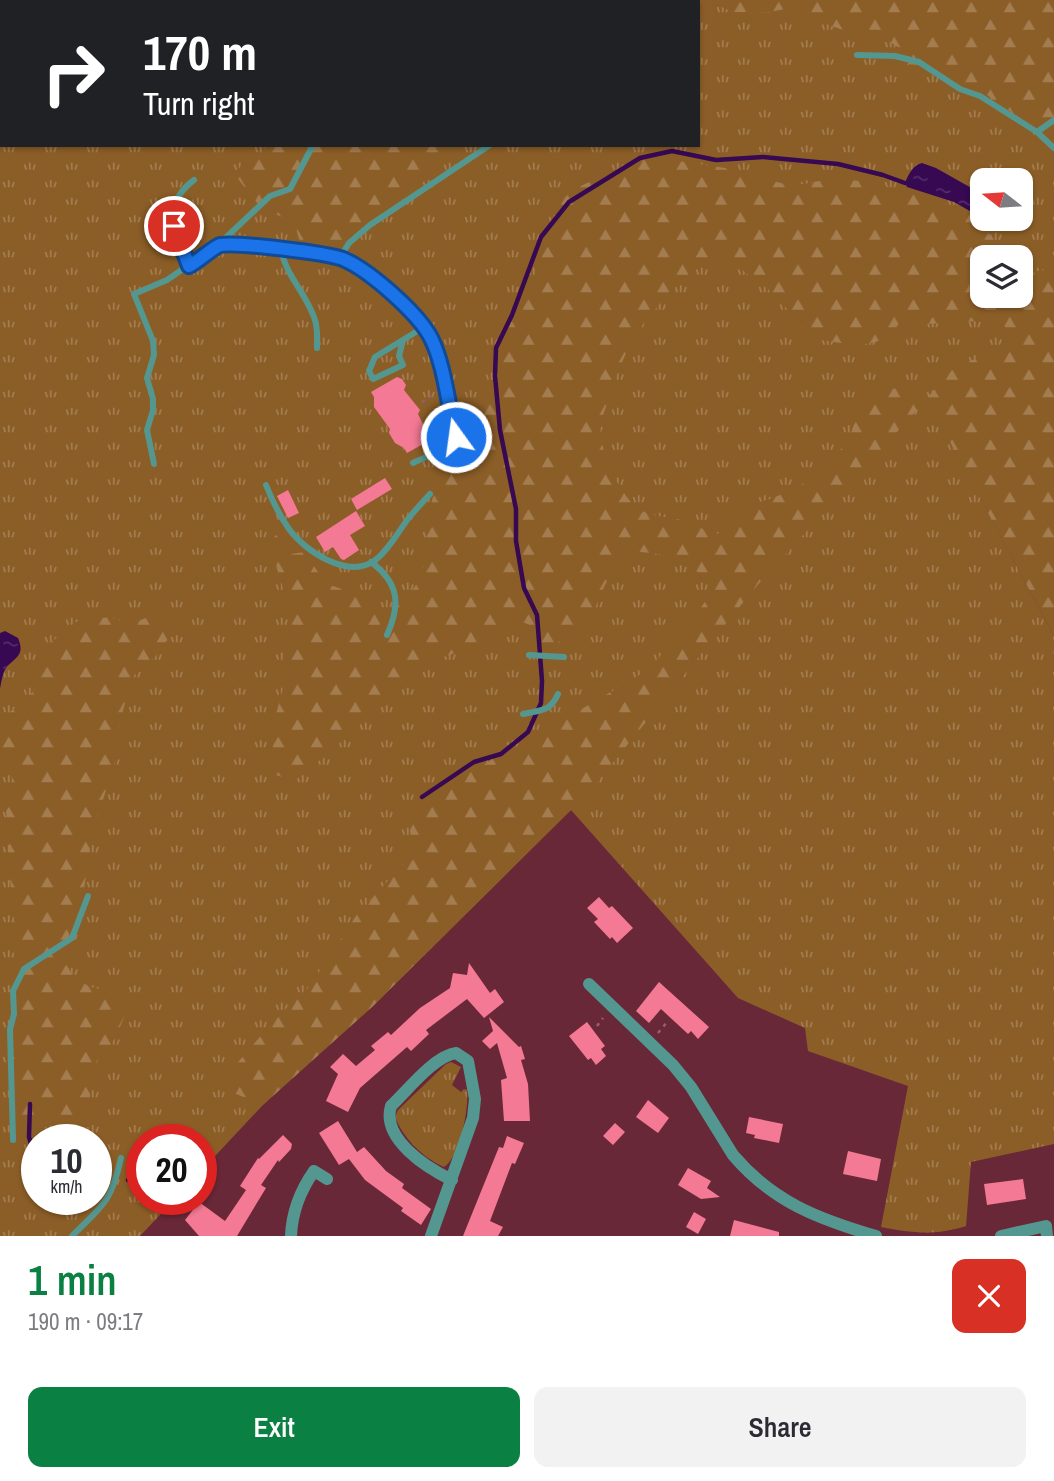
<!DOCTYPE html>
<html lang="en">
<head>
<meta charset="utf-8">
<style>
	body { margin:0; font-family:"Archivo Narrow",sans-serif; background:#f2f2f3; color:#2b2b33; height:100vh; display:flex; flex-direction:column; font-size:26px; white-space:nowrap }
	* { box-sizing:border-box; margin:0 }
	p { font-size:23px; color:#7c7c81 }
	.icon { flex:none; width:38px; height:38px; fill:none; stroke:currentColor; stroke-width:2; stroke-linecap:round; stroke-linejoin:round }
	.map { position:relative; height:1236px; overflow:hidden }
	.details { display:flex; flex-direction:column; background:#fff; flex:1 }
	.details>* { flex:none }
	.guide { position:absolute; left:0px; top:0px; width:700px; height:147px; box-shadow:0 2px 5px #0004; background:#202124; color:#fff; overflow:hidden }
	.needle { width:46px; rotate:287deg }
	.buttons { position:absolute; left:970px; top:168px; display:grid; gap:14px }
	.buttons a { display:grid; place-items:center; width:63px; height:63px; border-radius:14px; background:#fff; box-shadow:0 2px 5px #0004; font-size:35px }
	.speed { position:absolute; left:21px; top:1124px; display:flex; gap:14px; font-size:35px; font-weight:700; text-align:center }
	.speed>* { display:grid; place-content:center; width:91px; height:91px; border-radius:50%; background:#fff; box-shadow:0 2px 5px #0004; line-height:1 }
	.speed small { font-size:18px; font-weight:400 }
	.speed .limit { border:10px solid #d22; background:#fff; color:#111 }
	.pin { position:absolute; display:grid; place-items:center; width:60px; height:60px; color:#fff; margin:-30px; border:4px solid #fff; border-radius:50%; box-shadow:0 2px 7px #0007 }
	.me { position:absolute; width:77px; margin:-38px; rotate:346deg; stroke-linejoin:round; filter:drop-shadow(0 0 5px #0008) }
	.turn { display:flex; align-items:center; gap:24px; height:147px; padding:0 28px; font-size:32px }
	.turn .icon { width:91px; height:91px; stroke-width:2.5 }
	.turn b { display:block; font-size:49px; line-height:60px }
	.round { display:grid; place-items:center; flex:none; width:74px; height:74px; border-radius:14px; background:#f2f2f3 }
	.head { display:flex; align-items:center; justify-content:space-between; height:119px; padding:0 28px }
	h1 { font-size:42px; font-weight:600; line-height:52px; color:#0b8043 }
	.cta { display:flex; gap:14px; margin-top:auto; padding:14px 28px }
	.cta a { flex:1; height:80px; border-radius:14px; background:#0b8043; color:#fff; font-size:28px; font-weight:600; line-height:80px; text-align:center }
	.cta a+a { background:#f2f2f3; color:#2b2b33 }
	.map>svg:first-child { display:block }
	.grass { fill:url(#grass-tufts); fill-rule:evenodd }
	.forest { fill:url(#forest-firs); fill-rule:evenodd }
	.water { fill:url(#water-ripples) }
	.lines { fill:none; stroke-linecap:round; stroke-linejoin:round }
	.stream { stroke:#360952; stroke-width:4.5 }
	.building { fill:#f47994 }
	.path { stroke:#995f6c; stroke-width:2.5; stroke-dasharray:3.5 5; stroke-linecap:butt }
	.lane { stroke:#549790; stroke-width:6 }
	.street { stroke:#549790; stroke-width:12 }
	.route-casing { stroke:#114b97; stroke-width:18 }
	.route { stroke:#1a73e8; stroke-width:12 }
</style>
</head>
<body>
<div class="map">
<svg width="1054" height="1236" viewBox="0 0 1054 1236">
	<defs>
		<pattern id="grass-tufts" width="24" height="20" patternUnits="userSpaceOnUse" patternTransform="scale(1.75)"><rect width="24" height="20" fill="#8c5e27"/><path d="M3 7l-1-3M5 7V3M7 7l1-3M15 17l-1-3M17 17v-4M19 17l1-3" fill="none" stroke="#a37c50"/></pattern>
		<pattern id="forest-firs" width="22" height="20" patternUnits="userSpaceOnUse" patternTransform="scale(1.75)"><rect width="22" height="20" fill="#8c5e27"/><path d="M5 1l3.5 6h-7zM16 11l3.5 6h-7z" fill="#a37c50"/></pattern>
		<pattern id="water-ripples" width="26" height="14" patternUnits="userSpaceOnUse" patternTransform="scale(1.75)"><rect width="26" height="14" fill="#360952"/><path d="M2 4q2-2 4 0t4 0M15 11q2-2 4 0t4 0" fill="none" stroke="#542c6a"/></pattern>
	</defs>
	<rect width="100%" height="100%" fill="#692838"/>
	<!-- grass -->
	<path class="grass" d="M0 0H1054V320L927 398 1054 636V1144L971 1162 966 1226C934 1236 913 1233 881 1227L908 1086 808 1051 805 1028 738 998 571 810 372 1007 275 1092 201 1171V1139H142V1199H175L140 1236H0ZM2 2H698V145H2ZM982 180H1020V219H982ZM982 257H1020V296H982ZM37 1139H96V1199H37Z
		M451 1062 461 1067 452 1085 461 1092 464 1089 467 1090C469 1109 460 1157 444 1167 422 1157 404 1139 395 1117L398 1110 446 1064Z"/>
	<!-- forest -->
	<path class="forest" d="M286 0H647L648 2H287Z
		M706 0H1054V144L1031 122 1017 116 977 88 958 81 940 68 900 63 901 49 873 31 852 32 840 29 785 9 769 12H733Z
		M267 145H464L446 160 440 171 416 184 358 225 342 246 334 265C322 268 315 265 305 259L294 222 261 208 235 175 249 152 262 153Z
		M646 156 725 168 792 186 830 179 863 181 884 186 939 201 975 218 995 241 1016 257H982V296H1020V260L1037 271 1054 269V636L927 399 754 589 589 792 372 1007 263 1105 229 1091 225 1083 232 1069 281 1013 309 987 356 916 414 852 410 830 421 807 433 796 479 767 543 732 641 674 655 663 670 642 691 622 707 599 708 582C684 556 665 554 631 551 610 570 600 592 592 619 575 628 564 643 544 647L534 641 532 626 520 621H509C502 628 494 631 485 637 464 650 446 658 421 663L412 677 401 679 384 703 362 713 339 744 325 757 308 768 294 782 269 772 270 756 275 738V718L286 677 282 665 288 646V605L269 542 276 535 291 554 305 552 325 583C351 593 360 592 384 611 428 592 429 556 424 514L433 502 439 464 470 436 481 405 492 397 500 385 503 374V342L508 323 515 308 533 289 541 254 551 234 561 201 574 189ZM711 256 741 269 773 293 813 339C845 342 878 356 900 322L925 324 1000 320 1014 339 951 371 927 398 908 387 879 390 858 411 849 440 825 467 799 487 770 499 737 508 722 531 714 536C704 529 693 523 681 520 667 516 646 517 635 506 618 490 597 447 601 424 602 415 607 406 609 398 615 380 622 360 631 343 646 316 685 274 711 256Z
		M158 613 171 616 173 632 155 657 132 677 120 722 114 766 92 833 84 889 66 946 65 963 75 978 90 987 125 994 129 1005 116 1037 96 1062 93 1087 87 1104 74 1121 58 1120 27 1127 19 1114V1005L17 966 12 946 14 917 10 878 12 864 8 846 15 837 7 822 6 810 12 780 10 762 0 747V719C11 711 38 694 39 678 39 673 35 666 34 661L40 652 75 622 110 617 131 624Z"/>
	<!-- water -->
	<path class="water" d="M922 163 936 168 982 194V218L954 202 907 187 905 183C908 175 913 165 922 163Z
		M5 631 18 638C27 659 10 658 4 672 2 677 1 683 0 689V633Z"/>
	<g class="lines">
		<!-- stream -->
		<path class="stream" d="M422 797 474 762 501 754 528 732 541 703 542 681 537 615 524 588 516 541V509L500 430 495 376 496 348 512 315 541 237 569 202 640 158 672 151 716 160 763 157 838 164 883 175 905 183
			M30 1104 29 1137 37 1166
			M96 1178H104
			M128 1180H142"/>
	</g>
	<!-- building -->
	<path class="building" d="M397 377 402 379 406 385 404 390 420 410 418 414 423 424 430 426 434 432 432 439 407 453 404 448 395 443 389 433 390 429 374 407V397L371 392Z
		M385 478 392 489 357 510 351 499Z
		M288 490 299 513 288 518 277 496Z
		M356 511 365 526 350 535 359 550 344 560 341 559 333 547 325 552 316 537Z
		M599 897 609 908 612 906 633 928 617 943 612 937 610 939 594 922 598 919 587 908Z
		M469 963 490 993 495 989 504 1002 484 1018 467 999 426 1030 429 1034 411 1051 407 1047 360 1088 348 1112 326 1101 338 1074 330 1067 343 1054 356 1066 375 1050 371 1046 388 1032 391 1035 420 1008 450 988 453 973 467 975Z
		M659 982 709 1027 698 1039 691 1031 688 1034 661 1009 649 1023 636 1011Z
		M489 1017 519 1047 521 1046 525 1059 521 1060 528 1084 530 1121H504L501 1080 507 1078 497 1043 490 1049 482 1041 493 1031Z
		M587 1022 605 1046 601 1049 606 1056 596 1065 591 1058 588 1060 569 1036Z
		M648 1100 669 1118 658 1133 636 1117Z
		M749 1117 783 1124 779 1143 754 1138 755 1135 746 1133Z
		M338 1121 357 1152 364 1147 386 1171 404 1184 402 1188 431 1209 421 1225 401 1211 403 1208 365 1180 349 1159 339 1165 319 1133Z
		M615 1123 625 1132 613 1145 603 1136Z
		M283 1135 292 1144 291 1149 279 1162 278 1160 261 1185 266 1188 237 1236H199L185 1220 199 1202 225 1221 246 1190 240 1186 258 1158 259 1159Z
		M507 1136 524 1143 515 1164 512 1163 490 1221 503 1227 498 1236H463L499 1147 503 1148Z
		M848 1151 881 1159 877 1181 843 1174Z
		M688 1168 711 1181 707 1188 720 1197 701 1199 678 1185Z
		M1023 1179 1026 1199 987 1205 984 1184Z
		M694 1212 706 1219 698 1234 686 1227Z
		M734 1220 779 1232V1236H730Z"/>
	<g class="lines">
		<!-- path -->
		<path class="path" d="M422 402 437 392
			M1053 652 1054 653
			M597 1026 603 1018
			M658 1033 667 1022"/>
		<!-- lane -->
		<path class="lane" d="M463 2 464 0
			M857 55 895 56 919 62 960 89 980 96 1037 132 1054 148
			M1037 132 1054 120
			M218 245 270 196 290 189 313 145
			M281 250C286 276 307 294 315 320 318 329 317 339 317 348
			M339 259 349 243 370 225 490 145
			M189 266C175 234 160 205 194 180
			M403 340 399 356 403 365 373 379 369 371 375 357 424 327
			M413 463C429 455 446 452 456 437
			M154 464 147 430 153 410V399L147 378 154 355 153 341 134 294 167 280 218 245 300 251 343 259 397 298 424 327 437 353 456 437 465 459
			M266 485C272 500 279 515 289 529 305 551 347 579 374 561 388 551 398 532 408 519 415 510 423 502 430 494
			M371 562C399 583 401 604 387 635
			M529 655 564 657
			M523 714C541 710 550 712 558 694
			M13 1140 10 1029 14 1014 13 991 24 969 72 938 88 896
			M72 1236C103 1205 111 1203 121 1158"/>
		<!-- street -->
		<path class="street" d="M589 984 673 1065 691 1087 733 1155C773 1202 818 1219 876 1236
			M291 1236C292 1211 300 1191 314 1171L327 1179
			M431 1236 473 1118 475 1099 468 1061 456 1053C434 1056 407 1091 391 1106 381 1139 427 1168 452 1180
			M1001 1236 1046 1226 1047 1236"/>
	</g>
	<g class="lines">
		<defs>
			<path id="route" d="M174 226 189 266C197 262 214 247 220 245 237 242 327 253 343 259 369 270 418 313 431 338 445 366 448 406 456 437"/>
		</defs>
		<!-- route casing -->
		<use href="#route" class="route-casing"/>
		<!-- route -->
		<use href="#route" class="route"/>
	</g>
</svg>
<div class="buttons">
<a><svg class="needle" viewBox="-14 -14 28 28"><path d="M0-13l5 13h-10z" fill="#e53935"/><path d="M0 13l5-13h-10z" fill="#7c7c81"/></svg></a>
<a><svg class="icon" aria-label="layers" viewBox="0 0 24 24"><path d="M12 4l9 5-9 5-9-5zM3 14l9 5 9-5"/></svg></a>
</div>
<div class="speed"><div>10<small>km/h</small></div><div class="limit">20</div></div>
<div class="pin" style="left:174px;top:226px;background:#d93025"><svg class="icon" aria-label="arrive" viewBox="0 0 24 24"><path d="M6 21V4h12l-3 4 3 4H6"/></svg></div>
<svg class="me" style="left:456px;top:437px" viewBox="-20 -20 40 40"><circle r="17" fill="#1a73e8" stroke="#fff" stroke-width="3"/><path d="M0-11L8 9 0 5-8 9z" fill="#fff"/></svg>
<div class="guide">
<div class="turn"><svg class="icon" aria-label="right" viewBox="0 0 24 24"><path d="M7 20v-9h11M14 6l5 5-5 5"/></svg><div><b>170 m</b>Turn right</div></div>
</div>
</div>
<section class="details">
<div class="head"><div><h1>1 min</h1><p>190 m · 09:17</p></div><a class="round" style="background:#d93025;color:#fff"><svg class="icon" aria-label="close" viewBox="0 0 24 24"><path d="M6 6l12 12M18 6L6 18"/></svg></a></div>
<div class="cta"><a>Exit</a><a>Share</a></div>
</section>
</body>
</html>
